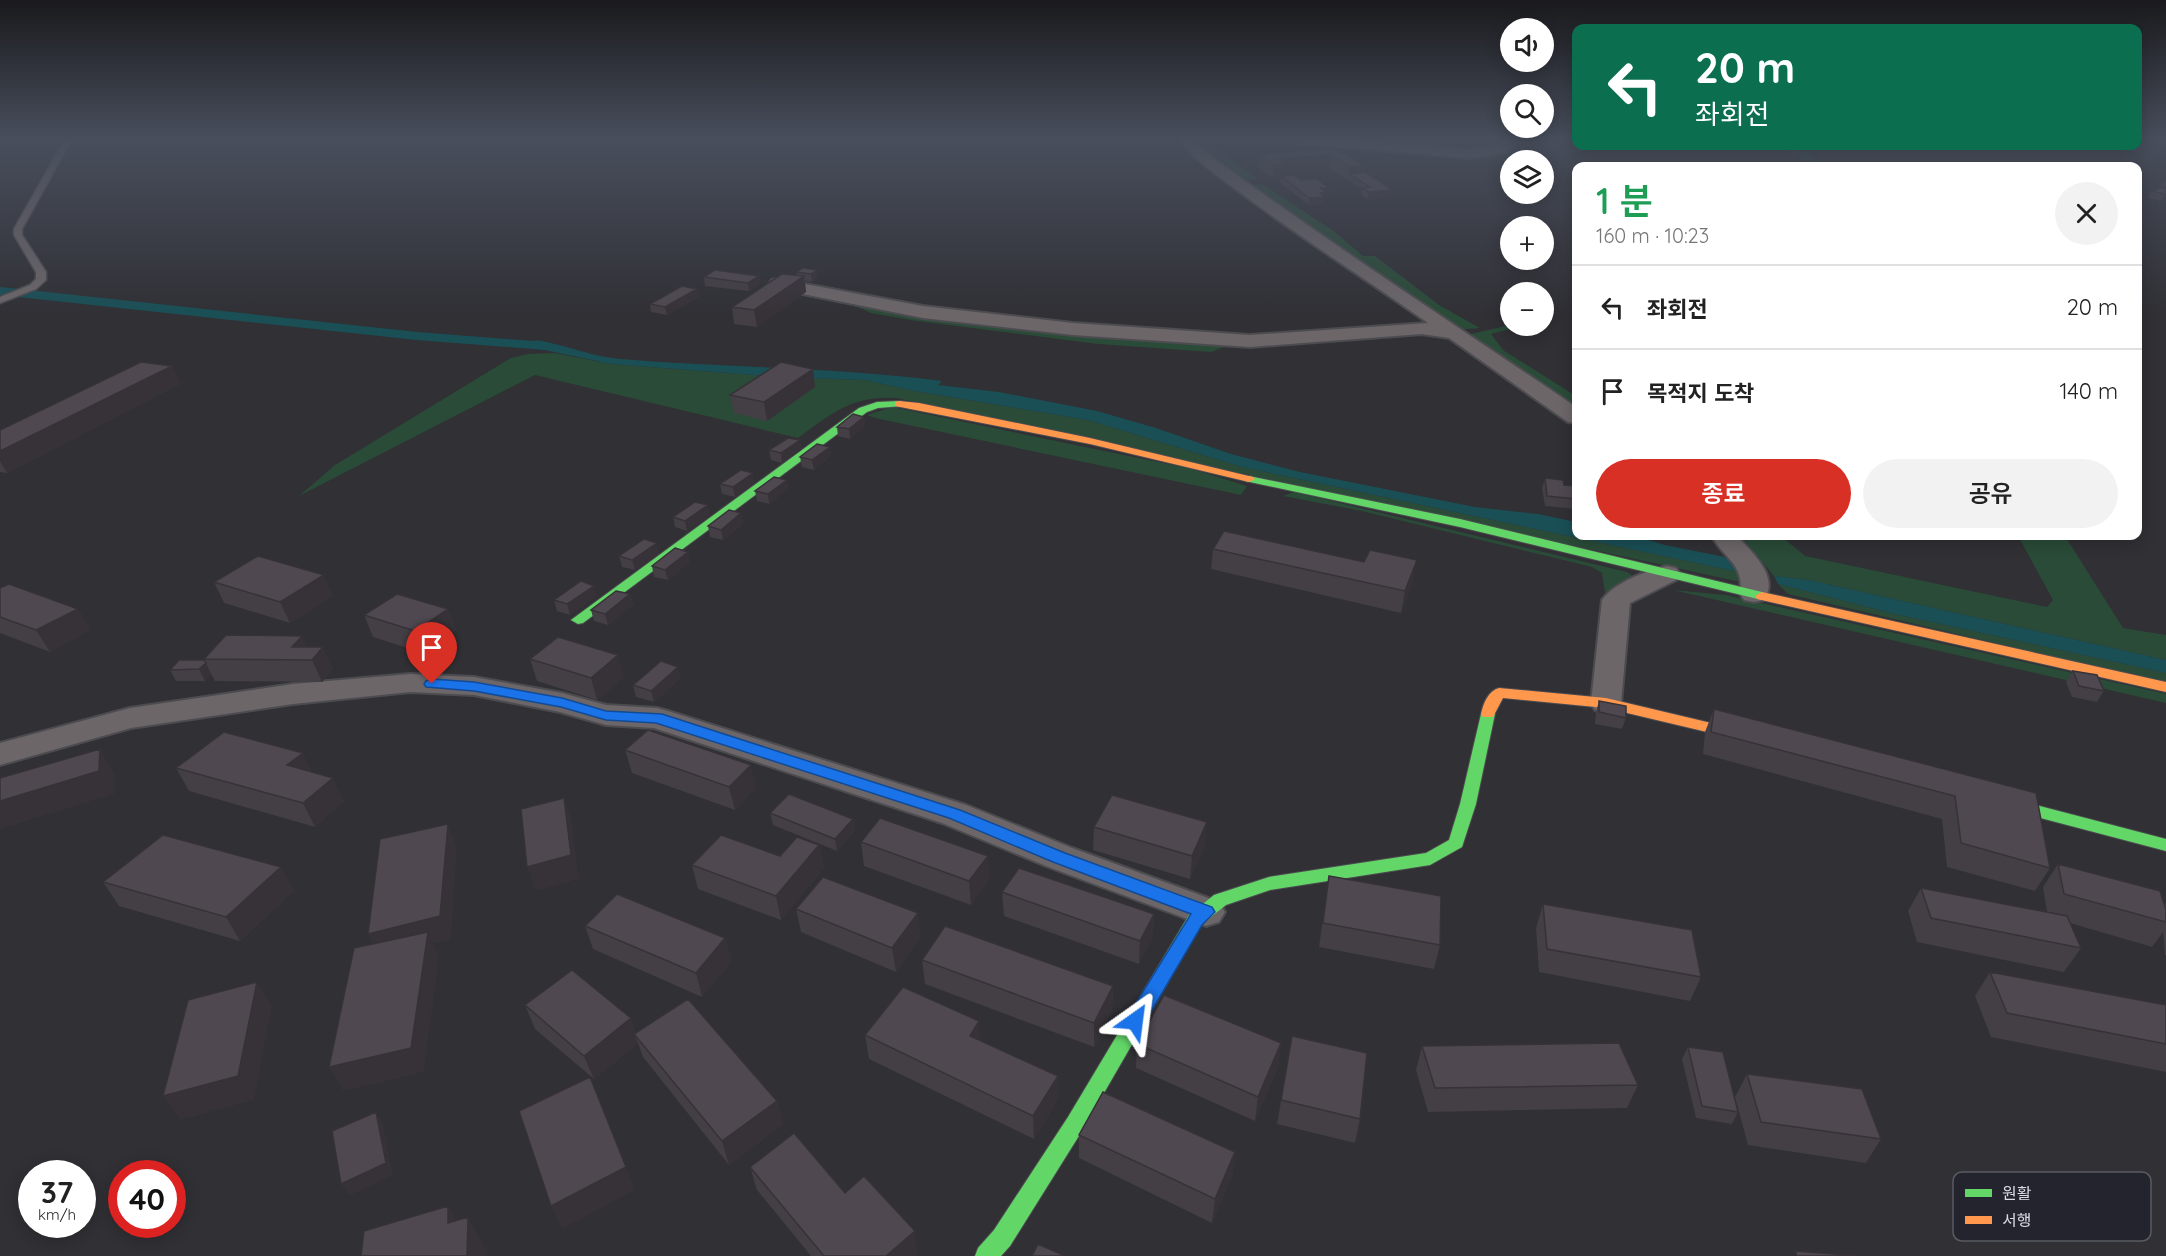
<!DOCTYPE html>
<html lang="ko">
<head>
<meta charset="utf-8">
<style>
	body { margin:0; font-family:Quicksand,"Noto Sans KR",sans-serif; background:#f2f2f2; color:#222; height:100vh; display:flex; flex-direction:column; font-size:22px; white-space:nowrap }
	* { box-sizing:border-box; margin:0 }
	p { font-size:20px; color:#767676 }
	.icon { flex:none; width:33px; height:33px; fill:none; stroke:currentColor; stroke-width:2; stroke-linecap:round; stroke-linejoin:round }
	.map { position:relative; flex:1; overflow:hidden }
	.side { position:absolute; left:1572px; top:162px; width:570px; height:378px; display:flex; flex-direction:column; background:#fff; border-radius:12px; box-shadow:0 3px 15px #0003 }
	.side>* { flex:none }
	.guide { position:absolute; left:1572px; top:24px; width:570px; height:126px; border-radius:12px; box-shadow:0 3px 15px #0003; background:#0b6e4f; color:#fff; overflow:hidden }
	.tools { position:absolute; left:1500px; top:18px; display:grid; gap:12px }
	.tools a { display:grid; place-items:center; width:54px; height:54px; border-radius:50%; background:#fff; box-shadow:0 3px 15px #0003; font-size:30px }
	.speed { position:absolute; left:18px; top:1160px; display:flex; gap:12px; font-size:30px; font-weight:700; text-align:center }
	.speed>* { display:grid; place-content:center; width:78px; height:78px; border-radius:50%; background:#fff; box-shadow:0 3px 15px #0003; line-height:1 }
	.speed small { font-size:15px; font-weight:400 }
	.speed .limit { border:9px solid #d22; background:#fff; color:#111 }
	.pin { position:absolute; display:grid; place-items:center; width:51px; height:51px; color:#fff; margin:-62px -26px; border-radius:50% 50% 50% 0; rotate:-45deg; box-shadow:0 0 6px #0007 }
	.pin .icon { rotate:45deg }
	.me { position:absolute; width:66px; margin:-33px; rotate:31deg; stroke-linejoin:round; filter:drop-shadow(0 0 4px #0008) }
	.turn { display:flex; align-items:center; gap:21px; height:126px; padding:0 24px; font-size:27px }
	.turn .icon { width:78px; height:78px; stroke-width:2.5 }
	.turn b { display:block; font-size:42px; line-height:51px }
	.round { display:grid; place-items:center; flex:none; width:63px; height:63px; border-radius:32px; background:#f2f2f2 }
	.overview { display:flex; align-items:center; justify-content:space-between; height:102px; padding:0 24px }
	h1 { font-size:36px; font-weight:600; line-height:45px; color:#1e9e55 }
	.cta { display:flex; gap:12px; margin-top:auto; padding:12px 24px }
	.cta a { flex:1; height:69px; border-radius:36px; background:#d93025; color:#fff; font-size:24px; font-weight:600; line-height:69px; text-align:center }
	.cta a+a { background:#f2f2f2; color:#222 }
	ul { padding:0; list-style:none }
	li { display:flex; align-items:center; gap:18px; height:84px; padding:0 24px; border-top:2px solid #e0e0e0 }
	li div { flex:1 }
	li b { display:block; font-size:22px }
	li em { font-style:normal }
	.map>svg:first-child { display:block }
	.green { fill:#2a4b38 }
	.water { fill:#1a4f56 }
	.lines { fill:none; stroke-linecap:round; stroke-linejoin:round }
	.stream { stroke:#1a4f56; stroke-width:8 }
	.lane-casing { stroke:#4c4c50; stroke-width:3 }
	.street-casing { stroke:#4c4c50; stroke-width:4 }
	.fast-casing { stroke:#4c4c50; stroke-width:2 }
	.slow-casing { stroke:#4c4c50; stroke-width:2 }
	.lane { fill:#6c6669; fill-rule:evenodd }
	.street { fill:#6c6669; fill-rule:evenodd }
	.fast { fill:#63d668; fill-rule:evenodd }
	.slow { fill:#ff974d; fill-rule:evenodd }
	.wall { fill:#443e45 }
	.shaded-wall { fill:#373238 }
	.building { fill:#4f4850; stroke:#373238; stroke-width:1.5 }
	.route { fill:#1a73e8; stroke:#114b97; stroke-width:1.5 }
	.key { fill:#23242d; stroke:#5a5b63; stroke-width:1.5 }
	.key-label { font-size:16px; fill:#dbdce2 }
</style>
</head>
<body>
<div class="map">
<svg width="2166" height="1256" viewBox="0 0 2166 1256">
	<rect width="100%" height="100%" fill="#303035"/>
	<!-- green -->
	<path class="green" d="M1193 139H1209L1225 155 1258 179 1244 181 1200 148Z
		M1524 139H1546L1503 161 1448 154 1502 153Z
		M1782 146C1801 145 1811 150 1822 166H1805L1800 158 1781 148Z
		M1262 184 1335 232 1363 256H1375L1439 305 1480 328 1457 330 1248 185Z
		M850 298 1232 344 1211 352 1098 344 917 321 871 313 847 302Z
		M1510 325 1521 326 1491 334 1503 350 1576 396V411L1470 338 1471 334Z
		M554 353 611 364 782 377 865 380 915 391 1088 420 1242 467 1744 573 1745 579 1736 581 896 398C852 395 831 414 798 438L535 375 299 496 335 465 511 358 528 354Z
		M892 407 1192 469 1247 486 1241 495 875 418 867 415Z
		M1294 492 1627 572 1637 579 1606 599 1602 573 1592 567 1362 511 1283 496Z
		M1741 536H1781L1805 556 2047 607 2053 600 2018 536H2065L2123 628 2166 635V660L1809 580 1774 576Z
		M1778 584 1895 614 2166 673V683L1788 594Z
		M1673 590 1726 595 2166 694V703Z"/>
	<!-- water -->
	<path class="water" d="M536 340C564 344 592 357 621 359 728 368 835 367 942 381L938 385 999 392 1097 411 1156 428 1231 454 1300 472 1475 507 1538 514 1576 522V536H1635L1665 545 1730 558 1744 573 1242 467 1088 420 915 391 865 380 782 377 611 364 530 347Z
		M1774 576 1809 580 2166 660V673L1895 614 1778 584Z"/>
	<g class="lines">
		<!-- stream -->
		<path class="stream" d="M0 291 417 336 546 346"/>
		<defs>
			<path id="lane" d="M65 139H72L22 229V235L46 272V280L36 289 0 303V297L30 285 36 279V272L14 235V229Z"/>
			<path id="street" d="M1179 139H1192L1201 149C1323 239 1451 322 1576 407V423L1568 422 1449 338 1422 334 1250 347 1073 335 923 318 778 289 772 288 769 284 772 280 778 279 923 306 1073 323 1250 335 1428 323C1366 279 1302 239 1241 193 1219 176 1195 161 1179 139Z
				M1288 139H1345L1470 150 1497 146 1506 139H1521L1506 153 1470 158 1294 143Z
				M1712 536H1737C1752 552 1780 577 1764 600L1754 602 1744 600 1740 594C1745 564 1723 558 1712 536Z
				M1667 566 1676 568 1680 574 1676 580 1630 603 1621 703 1617 710 1606 713 1595 710 1591 703 1602 600C1615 582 1646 571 1667 566Z
				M410 674 474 677 562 693 606 705 657 708 668 711 966 805 1072 848 1219 902 1225 912 1219 922 1206 926 1046 866 942 823 654 728 606 725 560 712 474 695 410 692 293 704 131 728 0 765V743L130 708 293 684Z"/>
			<path id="fast" d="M899 401 903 402V406L878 408 867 412 583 623 578 624 571 620 859 408 877 402Z
				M1249 476 1460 519 1762 592 1769 596 1762 600 1460 527 1245 481V477Z
				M1488 709 1495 714 1476 804 1462 847 1430 865 1270 890 1226 905 1201 925 1082 1131 1010 1246 1001 1256H975L978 1248 994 1230 1068 1117 1189 915 1214 895 1269 877 1426 853 1449 840 1460 804 1481 714Z
				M1997 795 2166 839V851L1991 805 1989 801 1991 797Z"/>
			<path id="slow" d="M899 401 919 403 1090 438 1253 477 1255 479 1249 482 1090 444 895 406V402Z
				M1762 592 2166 682V692L1757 599 1755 596Z
				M1499 688 1606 698 1749 732 1754 733 1757 737 1754 741 1749 742 1606 708 1503 698 1493 717H1483L1481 714C1483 704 1488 691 1499 688Z"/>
		</defs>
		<!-- lane casing -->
		<use href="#lane" class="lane-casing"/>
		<!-- street casing -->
		<use href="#street" class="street-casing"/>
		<!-- fast casing -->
		<use href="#fast" class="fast-casing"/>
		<!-- slow casing -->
		<use href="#slow" class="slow-casing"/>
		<!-- lane -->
		<use href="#lane" class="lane"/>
		<!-- street -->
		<use href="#street" class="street"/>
		<!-- fast -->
		<use href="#fast" class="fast"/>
		<!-- slow -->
		<use href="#slow" class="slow"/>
	</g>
	<!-- wall -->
	<path class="wall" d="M1336 148 1365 166 1364 172 1393 190 1392 197 1368 199 1361 195 1362 189 1329 168 1285 172V176L1329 188 1328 195H1325L1324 204 1309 205 1280 183 1281 177 1273 178 1257 167 1258 154Z
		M2166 181V200L2161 201 2148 198 2151 191 2159 189 2162 183Z
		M803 268 818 278 812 282 805 281 806 292 757 327 734 324 732 307 797 275V272Z
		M704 277 760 284 749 291 705 286Z
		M697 289 699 297 667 315 651 312 650 304Z
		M172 366 180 384 7 473 0 472V430Z
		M815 387 767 421 734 413 730 395Z
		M864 417 865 426 850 439 838 436 837 427Z
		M800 440 801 450 782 463 771 460 769 450Z
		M831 456 814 470 802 467 800 457Z
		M1545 478 1564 485 1576 486V509L1545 506 1542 488Z
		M787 480 788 489 769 504 757 501 755 491Z
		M754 483 735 497 722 494 720 484Z
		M741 513 743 524 723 540 710 537 708 526Z
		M710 515 687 531 675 527 673 517Z
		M1213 549 1413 581 1401 613 1211 569Z
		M659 553 635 570 622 567 619 556Z
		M690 562 668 580 654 577 652 566Z
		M214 582 333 596 290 623 224 603Z
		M0 588 78 609 90 630 50 652 0 633Z
		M630 594 633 605 608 625 594 621 591 610Z
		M597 596 570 615 557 611 554 600Z
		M448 609 456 630 423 653 373 637 364 615Z
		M307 647 333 669 322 682 215 681 211 674 205 681H176L170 670 204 660V659Z
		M530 659 624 677 597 700 537 681Z
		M2073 671 2104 691 2097 702 2072 697 2066 682Z
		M681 678 654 702 636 697 633 685Z
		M1599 701 1626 718 1622 729 1595 724 1596 712Z
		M1714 709 2036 793 2050 868 2035 891 1947 867 1942 819 1703 754 1705 732Z
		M625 750 756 788 735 810 632 773Z
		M176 768 313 772 344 801 315 827 189 791Z
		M770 813 853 819 855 831 837 851 773 825Z
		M1094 827 1205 845 1190 879 1093 850Z
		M861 842 988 856 989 879 971 905 864 866Z
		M819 845 824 868 781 920 698 889 692 865 780 856Z
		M2058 864 2164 905 2166 903V955H2165L2163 932 2152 947 2070 923 2081 948 2064 972 1917 942 1908 911 1921 888 2047 912 2043 887Z
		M1329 876 1440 945 1434 969 1319 947Z
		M103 882 294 891 240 941 119 906Z
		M1002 892 1154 914 1153 937 1139 964 1004 916Z
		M1543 904 1701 977 1690 1001 1539 972 1536 928Z
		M796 909 921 937 896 972 801 932Z
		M585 926 725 938 731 962 702 997 593 949Z
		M922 960 1113 986 1112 1010 1094 1047 925 984Z
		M1990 972 2166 1005V1072L1991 1037 1975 996Z
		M525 1005 636 1032 777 1101 783 1124 729 1165 643 1057 638 1043 594 1079 535 1029Z
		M865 1035 981 1041 1058 1099 1034 1139 869 1059Z
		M1292 1036 1360 1119 1355 1143 1277 1124Z
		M1281 1043 1278 1067 1255 1121 1136 1068 1137 1044Z
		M1422 1046 1638 1085 1627 1108 1428 1112 1416 1070Z
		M1688 1047 1738 1112 1732 1124 1696 1118 1682 1059Z
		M1747 1074 1881 1139 1866 1163 1748 1145 1735 1097Z
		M1079 1135 1235 1152 1232 1176 1212 1223 1079 1158Z
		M750 1167 845 1193 918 1255 916 1256H811L757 1190Z"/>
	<!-- shaded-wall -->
	<path class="shaded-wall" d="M1330 155 1329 168 1285 172V177L1281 176V177L1273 178 1274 165 1279 159Z
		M1365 166 1364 179 1349 174 1350 167Z
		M1320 188H1329L1328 195H1325L1324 204 1309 205V198Z
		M1393 190 1392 197 1368 199 1369 192Z
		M2165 194H2166V200L2161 201Z
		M817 270 818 278 812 282 811 274Z
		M759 276 760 284 749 291 748 283Z
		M804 276 806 292 757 327 754 310Z
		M697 289 699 297 667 315 665 307Z
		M172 366 180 384 7 473 0 461V451Z
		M813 369 815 387 767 421 764 402Z
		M864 417 865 426 850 439 849 429Z
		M800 440 801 450 782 463 781 453Z
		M830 447 831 456 814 470 812 460Z
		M753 473 754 483 735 497 733 487Z
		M787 480 788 489 769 504 768 494Z
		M708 505 710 515 687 531 685 521Z
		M741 513 743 524 723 540 721 530Z
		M657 543 659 553 635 570 632 560Z
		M688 552 690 562 668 580 665 570Z
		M1417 560 1413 581 1401 613 1405 591Z
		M324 575 333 596 290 623 280 602Z
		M594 586 597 596 570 615 567 604Z
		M630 594 633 605 608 625 605 614Z
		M78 609 90 630 50 652 36 630Z
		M448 609 456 630 423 653 415 631Z
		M302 636 312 658 292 647Z
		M323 647 333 669 322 682 312 660Z
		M618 655 624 677 597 700 591 678Z
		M206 663 211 674 205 681 199 669Z
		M678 667 681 678 654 702 651 691Z
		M100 749 114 772V794L0 829V801Z
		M303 753 314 776 287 765Z
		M751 765 756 788 735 810 729 787Z
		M333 778 344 801 315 827 303 803Z
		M564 798 572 821 579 879 536 891 527 867Z
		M853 819 855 831 837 851 835 839Z
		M1207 822 1205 845 1190 879 1192 856Z
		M448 824 457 847 451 940 433 944 439 956 424 1072 343 1091 329 1067 380 957 368 934Z
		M819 845 824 868 781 920 776 896Z
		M988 856 989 879 971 905 969 881Z
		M281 867 294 891 240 941 226 917Z
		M918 913 921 937 896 972 892 948Z
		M1154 914 1153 937 1139 964 1140 941Z
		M725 938 731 962 702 997 696 973Z
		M257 982 272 1006 254 1100 181 1120 163 1096Z
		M1113 986 1112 1010 1094 1047V1023Z
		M631 1018 638 1038 634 1034 638 1043 594 1079 584 1056Z
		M979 1021 981 1045 970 1036Z
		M1281 1043 1278 1067 1255 1121 1258 1097Z
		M1058 1076V1099L1034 1139 1033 1116Z
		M777 1101 783 1124 729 1165 722 1141Z
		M376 1112 383 1124 393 1175 349 1196 341 1184Z
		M1235 1152 1232 1176 1212 1223 1215 1199Z
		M626 1167 635 1190 562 1229 551 1206Z
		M448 1206 467 1240 448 1223Z
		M468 1217 487 1251V1256H467Z
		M915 1231 918 1255 916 1256H886Z"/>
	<!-- building -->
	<path class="building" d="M1336 148 1365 166 1350 167 1330 155 1279 159 1286 164 1274 165 1258 154Z
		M1365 172 1393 190 1369 192 1362 188 1370 187 1349 174Z
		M1294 175 1301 180 1317 179 1329 188H1320L1325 192 1320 193 1325 197 1309 198 1281 176Z
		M2166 187V194H2165L2151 191Z
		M803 268 817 270 811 274 797 272Z
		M715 270 759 276 748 283 704 277Z
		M782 274 804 276 754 310 732 307Z
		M682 286 697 289 665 307 650 304Z
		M141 362 172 366 0 451V430Z
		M781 362 813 369 764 402 730 395Z
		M853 414 864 417 849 429 837 427Z
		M788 438 800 440 781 453 769 450Z
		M817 444 830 447 812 460 800 457Z
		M741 470 753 473 733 487 720 484Z
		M774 477 787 480 768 494 755 491Z
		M1545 478 1563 480 1564 485 1576 486V499L1547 496Z
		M695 502 708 505 685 521 673 517Z
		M729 510 741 513 721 530 708 526Z
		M1224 531 1364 562 1370 550 1417 560 1405 591 1213 549Z
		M644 539 657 543 632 560 619 556Z
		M675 548 688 552 665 570 652 566Z
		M258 556 324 575 280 602 214 582Z
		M581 581 594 586 567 604 554 600Z
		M9 584 78 609 36 630 0 617V588Z
		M616 591 630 594 605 614 591 610Z
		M397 594 448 609 415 631 364 615Z
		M226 635 302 636 292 647H323L312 660 204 659Z
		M558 637 618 655 591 678 530 659Z
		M179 660H204L206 663 199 669 170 670Z
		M661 661 678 667 651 691 633 685Z
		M2073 671 2097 675 2104 691 2079 686Z
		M1599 701 1626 706V718L1599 712Z
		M1714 709 2036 793 2050 868 1961 843 1955 796 1711 732Z
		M648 730 751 765 729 787 625 750Z
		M224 732 303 753 287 765 333 778 303 803 176 768Z
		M100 749 99 771 0 801V778Z
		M789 794 853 819 835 839 770 813Z
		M1112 795 1207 822 1192 856 1094 827Z
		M564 798 571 855 527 867 521 809Z
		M880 818 988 856 969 881 861 842Z
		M448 824 440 916 368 934 380 839Z
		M163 835 281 867 226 917 103 882Z
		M721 835 780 856 797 837 819 845 776 896 692 865Z
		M2058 864 2160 891 2166 910V922L2064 894Z
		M1019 868 1154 914 1140 941 1002 892Z
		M1329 876 1441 896 1440 945 1323 923Z
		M823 877 918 913 892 948 796 909Z
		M1921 888 2067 916 2081 948 1931 918Z
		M617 894 725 938 696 973 585 926Z
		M1543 904 1692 930 1701 977 1547 949Z
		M945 926 1113 986 1094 1023 922 960Z
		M428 932 411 1048 329 1067 354 948Z
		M572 970 631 1018 584 1056 525 1005Z
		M1990 972 2166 1005V1044L2007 1013Z
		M257 982 238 1076 163 1096 188 1000Z
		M903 987 979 1021 970 1036 1058 1076 1033 1116 865 1035Z
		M1164 995 1281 1043 1258 1097 1137 1044Z
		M688 999 777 1101 722 1141 634 1034Z
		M1292 1036 1367 1053 1360 1119 1281 1100Z
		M1619 1043 1638 1085 1435 1088 1422 1046Z
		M1688 1047 1723 1052 1738 1112 1702 1106Z
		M1747 1074 1862 1089 1881 1139 1761 1122Z
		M590 1077 626 1167 551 1206 519 1111Z
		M1103 1092 1235 1152 1215 1199 1079 1135Z
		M376 1112 386 1163 341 1184 332 1131Z
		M794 1133 845 1193 864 1176 915 1231 886 1256H824L750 1167Z
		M448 1206V1223L468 1217 467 1256H361L364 1231Z
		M1038 1244 1065 1256H1032Z
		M1795 1251 1859 1256H1797Z"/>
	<!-- sky -->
	<linearGradient id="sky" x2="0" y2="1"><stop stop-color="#1a1a1d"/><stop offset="0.44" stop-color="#484e5c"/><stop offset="1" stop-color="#484e5c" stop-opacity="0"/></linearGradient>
	<rect width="2166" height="315" fill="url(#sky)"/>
	<!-- route -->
	<path class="route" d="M432 679 474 682 562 698 606 711 662 714 960 810 1065 853 1212 907 1215 912 1202 925 1142 1027 1135 1029 1128 1027 1125 1021 1191 914 1053 862 949 818 656 723 606 720 561 707 474 691 426 687 424 684 426 681Z"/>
	<!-- legend -->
	<rect x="1953" y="1172" width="198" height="69" rx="9" class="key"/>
	<rect x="1965" y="1189" width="27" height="8" fill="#63d668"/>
	<rect x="1965" y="1216" width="27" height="8" fill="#ff974d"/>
	<g class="key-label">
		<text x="2002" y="1199">원활</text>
		<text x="2002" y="1226">서행</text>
	</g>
</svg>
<div class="tools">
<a><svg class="icon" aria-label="sound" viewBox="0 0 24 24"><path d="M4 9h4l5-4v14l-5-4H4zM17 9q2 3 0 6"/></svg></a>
<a><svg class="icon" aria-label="search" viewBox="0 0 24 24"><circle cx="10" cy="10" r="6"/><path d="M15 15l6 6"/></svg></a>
<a><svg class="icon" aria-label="layers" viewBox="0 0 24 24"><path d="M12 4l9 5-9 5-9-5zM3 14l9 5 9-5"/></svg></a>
<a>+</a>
<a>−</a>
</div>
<div class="speed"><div>37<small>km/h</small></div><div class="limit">40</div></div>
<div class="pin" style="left:432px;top:684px;background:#d93025"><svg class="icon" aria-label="arrive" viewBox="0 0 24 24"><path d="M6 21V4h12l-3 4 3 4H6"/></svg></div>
<svg class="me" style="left:1135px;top:1021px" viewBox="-20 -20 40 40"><path d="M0-17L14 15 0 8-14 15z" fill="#1a73e8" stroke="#fff" stroke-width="4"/></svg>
<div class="guide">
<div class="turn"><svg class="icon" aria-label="left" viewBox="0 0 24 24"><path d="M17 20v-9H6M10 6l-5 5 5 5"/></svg><div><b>20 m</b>좌회전</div></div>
</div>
<section class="side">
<div class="overview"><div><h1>1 분</h1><p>160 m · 10:23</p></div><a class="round"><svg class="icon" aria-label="close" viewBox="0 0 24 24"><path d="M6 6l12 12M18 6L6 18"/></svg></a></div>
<ul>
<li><svg class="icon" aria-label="left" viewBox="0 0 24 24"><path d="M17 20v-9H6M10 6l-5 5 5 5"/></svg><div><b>좌회전</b></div><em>20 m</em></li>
<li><svg class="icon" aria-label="arrive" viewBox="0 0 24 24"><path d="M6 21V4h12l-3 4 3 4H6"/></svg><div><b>목적지 도착</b></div><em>140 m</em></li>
</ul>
<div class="cta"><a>종료</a><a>공유</a></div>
</section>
</div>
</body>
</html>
